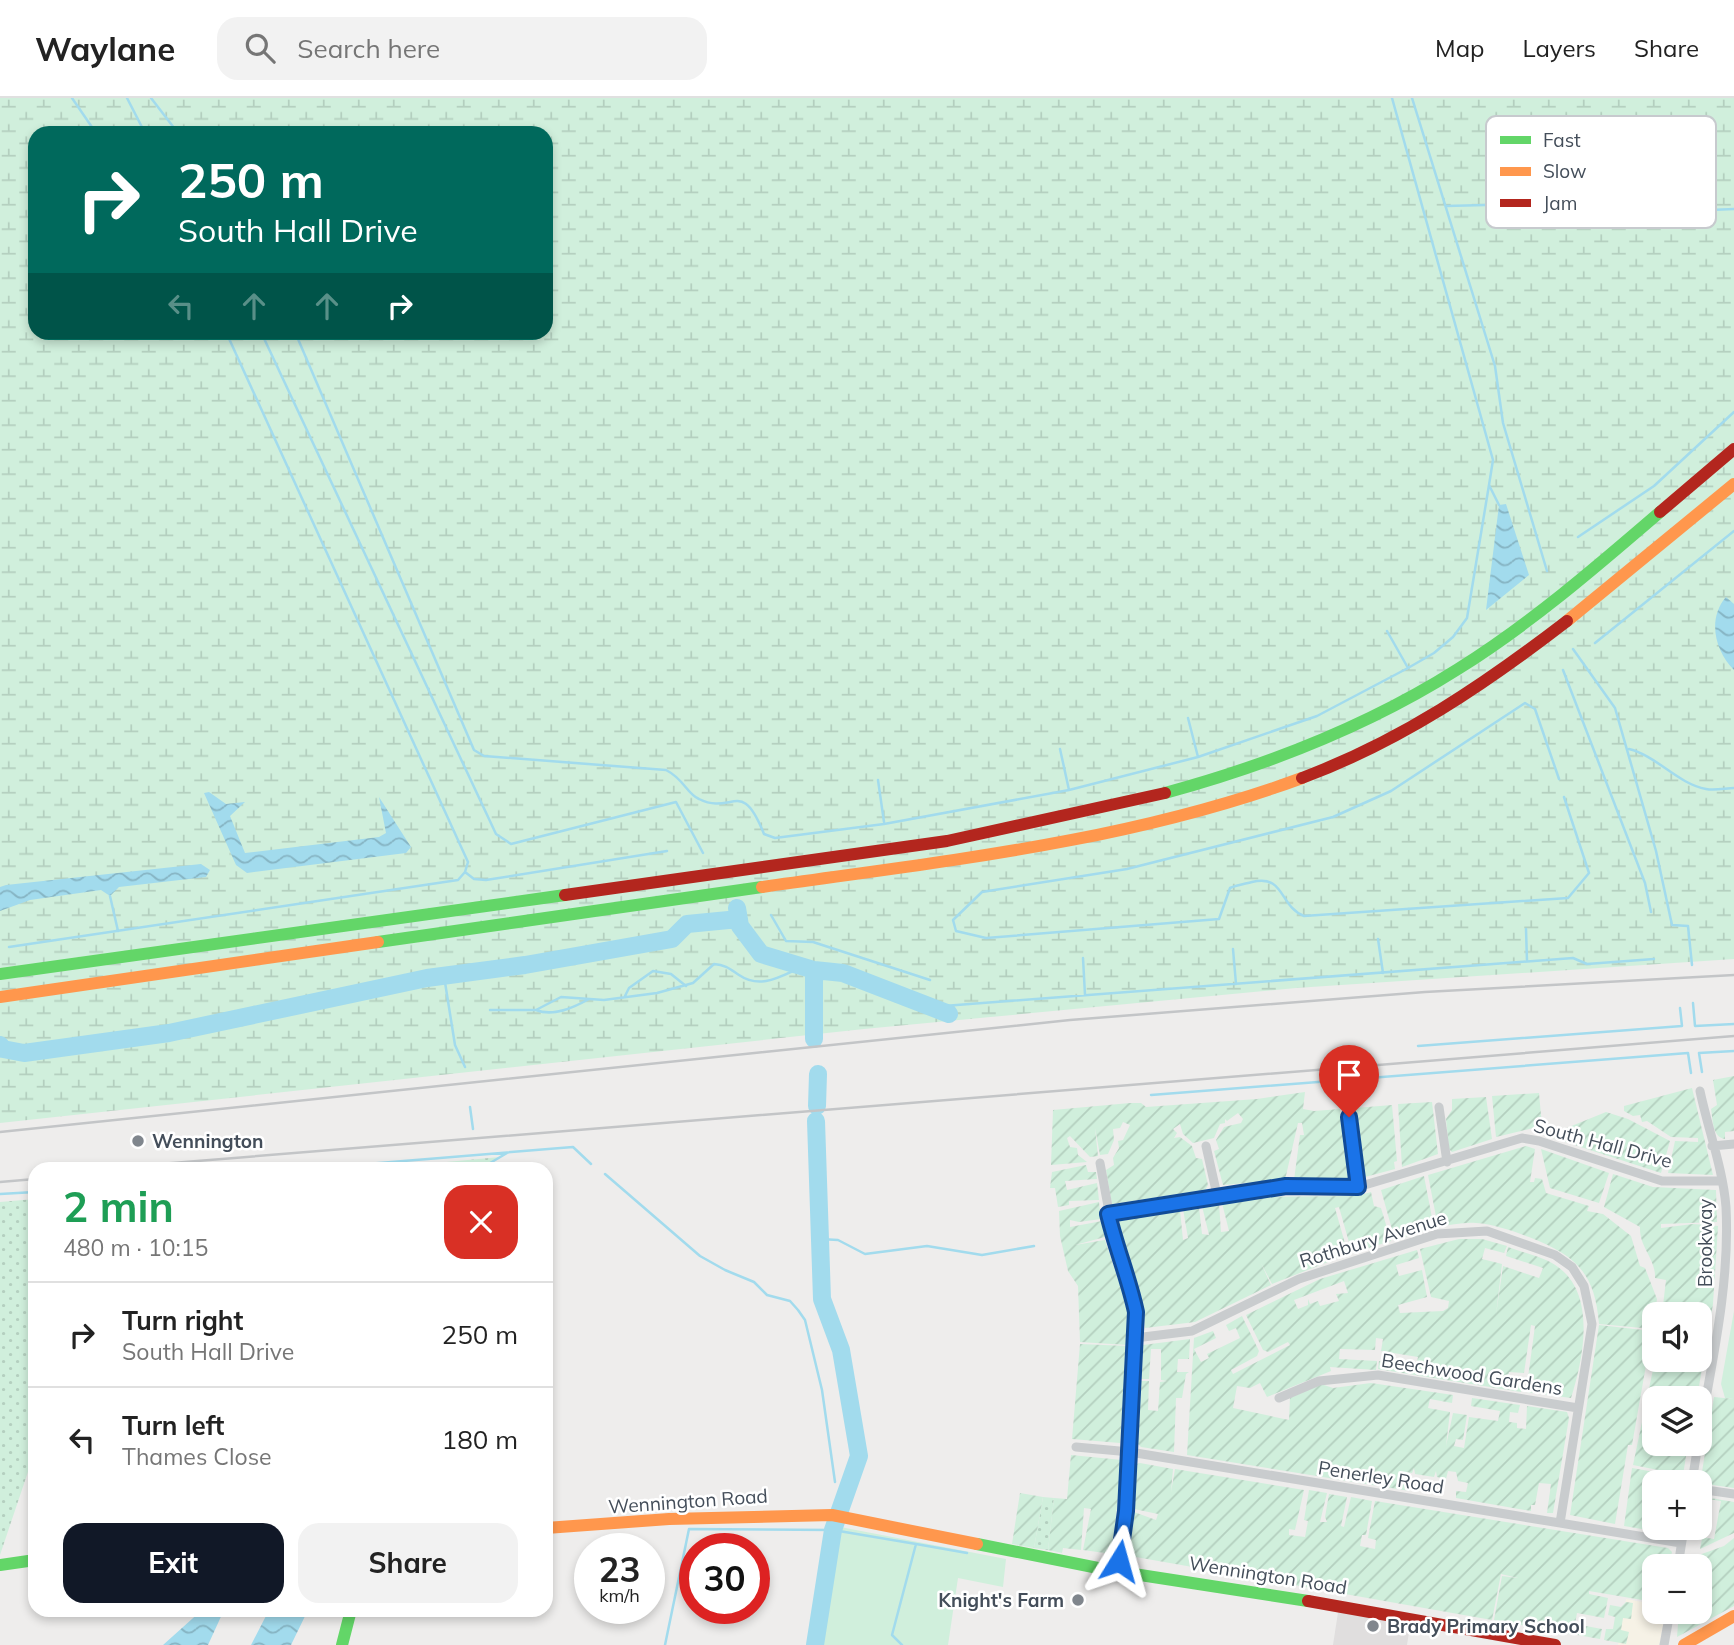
<!DOCTYPE html>
<html lang="en">
<head>
<meta charset="utf-8">
<style>
	body { margin:0; font-family:Mulish,sans-serif; background:#f2f2f2; color:#222; height:100vh; display:flex; flex-direction:column; font-size:26px; white-space:nowrap }
	* { box-sizing:border-box; margin:0 }
	p { font-size:23px; color:#767676 }
	.icon { flex:none; width:38px; height:38px; fill:none; stroke:currentColor; stroke-width:2; stroke-linecap:round; stroke-linejoin:round }
	.map { position:relative; flex:1; overflow:hidden }
	.side { position:absolute; left:28px; top:1064px; width:525px; height:455px; display:flex; flex-direction:column; background:#fff; border-radius:21px; box-shadow:0 4px 10px #0003 }
	.side>* { flex:none }
	.hud { position:absolute; left:28px; top:28px; width:525px; height:214px; border-radius:21px; box-shadow:0 4px 10px #0003; background:#00695c; color:#fff; overflow:hidden }
	.tools { position:absolute; left:1642px; top:1204px; display:grid; gap:14px }
	.tools a { display:grid; place-items:center; width:70px; height:70px; border-radius:14px; background:#fff; box-shadow:0 4px 10px #0003; font-size:35px }
	.speed { position:absolute; left:574px; top:1435px; display:flex; gap:14px; font-size:35px; font-weight:700; text-align:center }
	.speed>* { display:grid; place-content:center; width:91px; height:91px; border-radius:50%; background:#fff; box-shadow:0 4px 10px #0003; line-height:1 }
	.speed small { font-size:18px; font-weight:400 }
	.speed .limit { border:10px solid #d22; background:#fff; color:#111 }
	.pin { position:absolute; display:grid; place-items:center; width:60px; height:60px; color:#fff; margin:-72px -30px; border-radius:50% 50% 50% 0; rotate:-45deg; box-shadow:0 0 7px #0007 }
	.pin .icon { rotate:45deg }
	.me { position:absolute; width:77px; margin:-38px; rotate:8deg; stroke-linejoin:round; filter:drop-shadow(0 0 5px #0008) }
	.turn { display:flex; align-items:center; gap:24px; height:147px; padding:0 35px; font-size:32px }
	.turn .icon { width:91px; height:91px; stroke-width:2.5 }
	.turn b { display:block; font-size:49px; line-height:60px }
	.lanes { display:flex; align-items:center; height:66px; padding:0 35px; background:#0003; justify-content:center; gap:35px; direction:ltr }
	.lanes .off { opacity:.35 }
	.round { display:grid; place-items:center; flex:none; width:74px; height:74px; border-radius:21px; background:#f2f2f2 }
	.head { display:flex; align-items:center; justify-content:space-between; height:119px; padding:0 35px }
	h1 { font-size:42px; font-weight:700; line-height:52px; color:#1e9e55 }
	.cta { display:flex; gap:14px; margin-top:auto; padding:14px 35px }
	.cta a { flex:1; height:80px; border-radius:21px; background:#111827; color:#fff; font-size:28px; font-weight:700; line-height:80px; text-align:center }
	.cta a+a { background:#f2f2f2; color:#222 }
	ul { padding:0; list-style:none }
	li { display:flex; align-items:center; gap:21px; height:105px; padding:0 35px; border-top:2px solid #e0e0e0 }
	li div { flex:1 }
	li b { display:block; font-size:26px }
	li em { font-style:normal }
	header { display:flex; align-items:center; gap:42px; box-sizing:border-box; height:98px; padding:0 35px; background:#fff; border-bottom:2px solid #e0e0e0 }
	header strong { font-size:33px }
	nav { display:flex; gap:38px; margin-inline-start:auto; font-size:24px }
	.search { width:490px; height:63px; background:#f2f2f2; display:flex; align-items:center; gap:18px; box-sizing:border-box; padding:0 24px; border-radius:21px; color:#767676; font-size:26px }
	.map>svg:first-child { display:block }
	.commercial { fill:#f6f2e6 }
	.education { fill:#e0dede }
	.grass { fill:url(#grass-dots) }
	.wetland { fill:url(#wetland-marsh); fill-rule:evenodd }
	.park { fill:#d0efdc }
	.garden { fill:url(#garden-furrows); fill-rule:evenodd }
	.water { fill:url(#water-waves) }
	.lines { fill:none; stroke-linecap:round; stroke-linejoin:round }
	.stream { stroke:#a2dbed; stroke-width:2.5 }
	.river { stroke:#a2dbed; stroke-width:18 }
	.street { stroke:#c9ccce; stroke-width:9 }
	.fast { stroke:#63d668; stroke-width:12 }
	.slow { stroke:#ff974d; stroke-width:12 }
	.jam { stroke:#b3261e; stroke-width:12 }
	.rail { stroke:#c3c5c7; stroke-width:2.5 }
	.route-casing { stroke:#114b97; stroke-width:18 }
	.route { stroke:#1a73e8; stroke-width:12 }
	.poi-dot { fill:#80868d; stroke:#fff; stroke-width:2.5 }
	.labels { text-anchor:middle; dominant-baseline:central; stroke-width:5; stroke-linejoin:round; paint-order:stroke }
	.poi-label { font-size:19px; font-weight:bold; fill:#444e5a; stroke:#fff; text-anchor:start }
	.street-label { font-size:19px; fill:#444e5a; stroke:#fff }
	.key { fill:#fff; stroke:#c7cace; stroke-width:2 }
	.key-label { font-size:19px; fill:#444e5a }
</style>
</head>
<body>
<header>
<strong>Waylane</strong>
<div class="search"><svg class="icon" aria-label="search" viewBox="0 0 24 24"><circle cx="10" cy="10" r="6"/><path d="M15 15l6 6"/></svg>Search here</div>
<nav><a>Map</a><a>Layers</a><a>Share</a></nav>
</header>
<div class="map">
<svg width="1734" height="1547" viewBox="0 0 1734 1547">
	<defs>
		<pattern id="grass-dots" width="8" height="8" patternUnits="userSpaceOnUse" patternTransform="scale(1.75)"><rect width="8" height="8" fill="#d0efdc"/><path d="M2 2h.1M6 6h.1" fill="none" stroke="#b4cfbf" stroke-width="1.8" stroke-linecap="round"/></pattern>
		<pattern id="wetland-marsh" width="20" height="14" patternUnits="userSpaceOnUse" patternTransform="scale(1.75)"><rect width="20" height="14" fill="#d0efdc"/><path d="M1 5h8M5 5V1M11 12h8M15 12V8" fill="none" stroke="#b4cfbf"/></pattern>
		<pattern id="garden-furrows" width="10" height="10" patternUnits="userSpaceOnUse" patternTransform="scale(1.75)"><rect width="10" height="10" fill="#d0efdc"/><path d="M-1 1l2-2M0 10L10 0M9 11l2-2" fill="none" stroke="#b4cfbf"/></pattern>
		<pattern id="water-waves" width="16" height="10" patternUnits="userSpaceOnUse" patternTransform="scale(1.75)"><rect width="16" height="10" fill="#a2dbed"/><path d="M0 5q4-4 8 0t8 0" fill="none" stroke="#86b4c3"/></pattern>
	</defs>
	<rect width="100%" height="100%" fill="#eeedec"/>
	<!-- commercial -->
	<path class="commercial" d="M1626 1501 1654 1506V1514H1666L1659 1547H1618Z"/>
	<!-- education -->
	<path class="education" d="M1339 1508 1411 1521 1407 1547H1333Z"/>
	<!-- grass -->
	<path class="grass" d="M500 1059 480 1071H371Z
		M35 1101V1353L0 1457V1104Z
		M1043 1399 1054 1400 1048 1452 1034 1450Z"/>
	<!-- wetland -->
	<path class="wetland" d="M0 0H1734V861L1296 890 864 931 0 1025ZM35 35H546V234H35Z"/>
	<!-- park -->
	<path class="park" d="M1734 1213V1301L1725 1300 1721 1286Z
		M830 1427 1006 1461 1003 1489 958 1480 948 1547H814Z"/>
	<!-- garden -->
	<path class="garden" d="M1734 978V1033L1725 1034V1041C1712 1039 1713 1022 1711 1011L1717 1007 1713 982Z
		M1692 990 1713 1077 1668 1075 1675 1043 1698 1044V1040L1671 1039 1647 1023 1642 1024 1640 1017 1633 1018 1624 1013V1008Z
		M1305 994 1303 1011 1314 1013 1340 1011 1341 1026 1348 1030 1352 1077 1348 1082H1294L1300 1037H1304L1302 1025H1298L1285 1082 1223 1087 1214 1053 1219 1051 1216 1042 1224 1029 1241 1025 1243 1021 1238 1015 1227 1023 1225 1021V1025L1220 1026 1214 1040 1193 1045 1183 1036 1180 1026 1173 1031 1177 1035 1174 1040 1180 1039 1192 1048 1196 1060 1202 1061 1208 1087 1205 1092 1112 1106 1106 1072 1114 1067 1113 1060 1119 1050 1118 1043 1123 1042 1130 1027 1123 1024 1120 1030 1113 1031 1114 1042 1108 1056 1100 1057 1095 1030 1098 1058 1090 1059 1070 1038 1067 1040 1070 1049 1077 1050 1078 1057 1087 1064 1051 1067 1053 1012 1130 1005H1141L1146 1009 1257 1001Z
		M1539 995 1542 1028 1496 1039 1492 998Z
		M1486 999 1492 1041 1452 1054 1449 1051 1446 1021 1452 1012V1001Z
		M1432 1004 1438 1056 1402 1069 1398 1006Z
		M1392 1007 1397 1063 1394 1064 1395 1071 1365 1079 1355 1010Z
		M1606 1014 1628 1021 1670 1043 1661 1075 1547 1038Z
		M1526 1048 1535 1051 1530 1084H1534L1535 1080 1542 1081 1546 1095 1589 1108 1587 1113 1603 1116 1631 1138 1640 1168 1645 1170 1657 1201 1653 1231 1599 1226C1595 1174 1575 1157 1529 1139 1513 1133 1493 1126 1476 1125 1464 1124 1450 1127 1438 1129L1428 1077Z
		M1541 1051 1609 1075 1599 1105 1550 1090Z
		M1086 1067 1088 1074H1096L1097 1081 1065 1083 1067 1092 1097 1085 1099 1102 1069 1103V1107L1058 1109 1055 1090H1050L1052 1074Z
		M1613 1076 1653 1089 1716 1092 1717 1124 1661 1126V1130L1693 1126 1718 1128 1713 1206 1697 1300H1654V1346H1688L1683 1377 1633 1367 1655 1262H1699V1216H1662L1666 1182 1655 1180C1656 1161 1639 1149 1640 1129L1604 1109Z
		M1424 1078 1434 1130 1395 1142 1381 1092Z
		M1371 1094 1374 1108 1381 1110 1391 1143 1352 1155 1339 1109 1335 1110 1348 1156 1272 1186 1261 1165 1271 1187 1195 1224 1145 1230 1141 1198 1127 1165 1118 1127 1121 1122 1180 1112 1183 1142 1188 1140 1183 1111 1199 1109 1202 1136 1209 1137 1202 1108 1219 1105 1221 1134 1229 1133 1222 1105 1256 1099 1357 1098Z
		M1099 1104 1101 1121 1079 1124 1070 1122V1129L1102 1123 1105 1139 1075 1147 1105 1142 1128 1211V1247L1080 1244 1078 1188 1068 1173 1060 1138 1059 1113Z
		M1459 1141H1482L1507 1148 1504 1155 1485 1150 1482 1161 1502 1166 1496 1217 1503 1168 1539 1180 1543 1170 1506 1158 1508 1149C1524 1155 1545 1159 1558 1169 1597 1197 1583 1262 1571 1300L1526 1294 1535 1228 1531 1227 1524 1275 1509 1274 1507 1284 1522 1286 1521 1294 1378 1271 1379 1263 1416 1268 1418 1259 1381 1253 1383 1241 1376 1240 1375 1252 1340 1251 1339 1261 1377 1263 1376 1272 1330 1269 1331 1273 1267 1299 1260 1285 1250 1290 1237 1288 1233 1310 1289 1322 1290 1300 1321 1286 1333 1290 1371 1285 1453 1297 1452 1305 1430 1301 1428 1310 1450 1314 1446 1348 1453 1315 1467 1317 1463 1342 1456 1341 1454 1348 1464 1350 1469 1319 1498 1323 1500 1313 1471 1308 1472 1300 1520 1307 1518 1315 1510 1314 1509 1324 1517 1325V1330L1526 1331 1527 1308 1567 1314 1569 1320 1553 1415H1547L1551 1386 1539 1385 1535 1407H1531V1413L1456 1400V1393L1466 1394 1468 1385 1458 1383 1456 1374 1448 1373 1446 1381 1437 1379 1436 1373 1434 1379 1415 1376 1414 1370 1412 1375 1403 1374 1401 1384 1411 1385 1410 1393 1187 1357 1194 1240 1213 1233 1216 1240 1194 1251 1201 1264 1209 1260 1207 1256 1240 1240 1236 1230 1229 1233 1226 1227 1242 1218 1259 1253 1257 1258 1231 1272 1233 1276 1290 1247 1288 1244 1268 1254 1263 1252 1246 1217 1320 1181 1417 1152 1419 1160 1396 1167 1399 1178 1422 1172 1427 1199 1398 1207 1400 1215 1443 1213 1448 1210 1449 1203 1431 1199 1420 1151ZM1344 1183 1348 1195 1336 1196 1339 1203 1320 1208 1318 1203 1310 1206 1308 1201V1207L1298 1211 1294 1202Z
		M1599 1227 1652 1233 1632 1347H1628L1615 1426 1570 1417Z
		M1190 1241 1189 1261H1178L1177 1274H1189L1186 1276 1182 1300H1176L1174 1354 1141 1349 1138 1346 1141 1283H1149L1148 1312 1158 1313 1160 1284 1167 1283 1161 1282V1251H1151L1149 1281H1141L1143 1247Z
		M1080 1246 1127 1248 1120 1345 1072 1341Z
		M1714 1299 1734 1301V1390L1706 1386 1701 1380Z
		M1071 1357 1122 1362 1112 1456 1083 1452 1091 1411 1084 1410 1081 1452 1063 1450 1062 1455 1048 1452 1054 1400 1067 1401Z
		M1140 1365 1173 1371 1171 1394 1175 1371 1304 1392 1295 1432 1289 1431V1437L1305 1439 1308 1423 1304 1422 1309 1392 1327 1395 1320 1424H1327L1325 1419 1329 1396 1347 1399 1341 1428 1344 1429 1351 1399 1372 1403 1366 1437H1362L1360 1448 1375 1451 1376 1442 1368 1440 1375 1403 1668 1450 1672 1454 1669 1468V1458L1656 1457 1654 1504 1589 1493V1496L1608 1500 1604 1520 1577 1515 1575 1526 1602 1531 1600 1541 1494 1522 1502 1478 1518 1480 1501 1476 1492 1522 1130 1458 1128 1452 1134 1414 1156 1422 1158 1416 1134 1411 1137 1366Z
		M1632 1370 1682 1379 1681 1384H1654V1430H1673L1671 1436 1624 1428Z
		M1020 1395 1043 1399 1034 1450 1012 1446Z
		M1704 1399 1734 1404V1435L1700 1451 1702 1441 1690 1439 1692 1430H1699V1400ZM1708 1401 1721 1403 1714 1441 1701 1439Z
		M1734 1440V1508L1677 1539 1679 1514H1699V1468H1685V1462L1724 1448Z
		M1626 1504 1633 1505 1631 1521 1623 1520 1621 1532 1629 1534 1626 1546 1604 1542 1606 1531H1613L1615 1519 1608 1517 1610 1507 1621 1509Z"/>
	<!-- water -->
	<path class="water" d="M1506 406 1529 477 1486 512 1499 407Z
		M1726 499 1734 506V572C1715 553 1707 521 1726 499Z
		M209 694 226 706 245 704 230 718 245 755 379 739 386 735 379 699 411 749 406 755 247 775 236 767 204 695Z
		M201 766 210 772 206 779 119 789 110 798 101 792 30 802 0 813V789L6 787Z
		M202 1512H224L208 1547H163Z
		M269 1512H308L291 1547H251Z"/>
	<g class="lines">
		<!-- stream -->
		<path class="stream" d="M72 0 96 35
			M127 0 145 35
			M151 0 178 35
			M1392 0 1493 362 1489 387 1499 407
			M1412 0 1495 268 1503 325 1547 473
			M1446 108 1569 105 1637 115 1734 111
			M226 234 468 764 465 774 474 781 486 782 667 753
			M261 234 496 736 511 746 676 704 703 755
			M295 234 474 652 484 658 666 672C684 681 687 696 699 701 733 718 741 678 764 736L775 740 884 726 1069 692 1198 659 1317 618 1408 570
			M1578 439 1654 388 1734 314
			M1387 533 1408 570 1434 555 1453 539 1467 520 1489 387
			M1595 545 1734 433
			M1573 551 1615 610 1656 753 1672 827 1688 828 1692 867
			M1563 572 1645 785 1651 814
			M1188 620 1198 659
			M1060 651 1069 692
			M1629 651C1657 658 1678 686 1706 691 1715 693 1726 690 1734 690
			M1559 681 1535 611 1525 605 1391 693 1333 719 1127 771 982 794 953 822 956 833 986 840 1219 821 1230 790C1237 787 1244 786 1252 784 1285 776 1279 808 1304 818L1568 800 1589 775 1564 699
			M878 682 884 724
			M110 798 118 833
			M771 817 786 843 813 844 930 882
			M1526 831 1527 863
			M1378 841 1383 875
			M9 849 458 782 465 774
			M1233 851 1236 886
			M1083 860 1085 897
			M444 878 455 947 465 969
			M625 898 629 890 653 873 671 876 686 888
			M1693 905 1695 928 1734 926
			M931 909 1573 860 1587 866 1654 861
			M490 912H536L561 899 604 902 657 895 693 885 714 866C726 867 730 871 739 877 761 892 781 878 802 869
			M536 912C553 919 573 910 589 901
			M1418 948 1682 928 1680 910
			M1702 974 1699 955 1734 953
			M1151 997 1688 955 1691 975
			M470 1009 473 1031
			M306 1071 573 1049 591 1066
			M480 1071 507 1055
			M605 1076 700 1158 725 1172 754 1184 767 1197 790 1203 798 1212 805 1222 822 1292 835 1384
			M0 1096 35 1094
			M820 1141 838 1142 865 1156 927 1148 982 1157 1034 1148
			M916 1446 967 1455
			M665 1547 689 1431 833 1432 916 1446 892 1537 902 1547"/>
		<!-- river -->
		<path class="river" d="M737 810 740 828 761 856 814 872 843 875 949 916
			M814 872V941
			M0 947 3 951 24 955 169 935 427 880 525 867 672 841 687 826 739 821
			M817 1008 818 976
			M815 1547 833 1432 859 1358 841 1252 822 1201 816 1023"/>
		<!-- street -->
		<path class="street" d="M1439 1009 1447 1064
			M1349 1019 1358 1089
			M1206 1048 1217 1097
			M1712 1048 1734 1046
			M1100 1065 1117 1157 1131 1192 1136 1214 1126 1413 1118 1473
			M1109 1116 1286 1088 1358 1089 1522 1040 1539 1043 1662 1083H1721
			M1135 1240 1192 1233 1299 1181 1437 1136 1487 1133 1555 1157 1572 1169 1584 1188 1592 1226 1560 1425
			M1279 1300 1319 1283 1378 1277 1578 1310
			M1699 1339C1712 1264 1730 1186 1726 1109 1723 1071 1708 1031 1700 993
			M1076 1349 1130 1354 1681 1445
			M1692 1384 1698 1346
			M1699 1391 1734 1396
			M1678 1468 1684 1430
			M1664 1547 1670 1514"/>
		<!-- fast -->
		<path class="fast" d="M1165 695C1268 667 1368 628 1458 571 1530 526 1595 470 1660 414
			M378 844 762 789
			M0 876 565 797
			M977 1446 1108 1472 1308 1503
			M0 1467 35 1462
			M342 1547 351 1512"/>
		<!-- slow -->
		<path class="slow" d="M1567 523 1734 386
			M762 789C944 763 1128 744 1302 680
			M0 899 378 844
			M546 1430 669 1421 832 1417 977 1446
			M1684 1547 1734 1518"/>
		<!-- jam -->
		<path class="jam" d="M1660 414 1734 351
			M1302 680C1401 643 1484 587 1567 523
			M565 797 947 743 1165 695
			M1308 1503 1555 1547"/>
		<!-- rail -->
		<path class="rail" d="M0 1034 1070 922 1425 894 1734 877
			M98 1071 1734 938
			M0 1084 35 1081"/>
	</g>
	<g class="lines">
		<defs>
			<path id="route" d="M1119 1463 1126 1413 1136 1214C1129 1181 1116 1150 1108 1116L1286 1088 1358 1089 1349 1019"/>
		</defs>
		<!-- route casing -->
		<use href="#route" class="route-casing"/>
		<!-- route -->
		<use href="#route" class="route"/>
	</g>
	<!-- markers -->
	<g class="poi-dot">
		<circle cx="138" cy="1043" r="7"/>
		<circle cx="1078" cy="1502" r="7"/>
		<circle cx="1373" cy="1528" r="7"/>
	</g>
	<g class="labels">
		<!-- poi labels -->
		<g class="poi-label">
			<text x="152" y="1043">Wennington</text>
			<text x="1064" y="1502" text-anchor="end">Knight's Farm</text>
			<text x="1387" y="1528">Brady Primary School</text>
		</g>
		<!-- street labels -->
		<g class="street-label">
			<text transform="translate(1603 1045) rotate(15)">South Hall Drive</text>
			<text transform="translate(1373 1141) rotate(-17)">Rothbury Avenue</text>
			<text transform="translate(1705 1145) rotate(-90)">Brookway</text>
			<text transform="translate(1472 1276) rotate(9)">Beechwood Gardens</text>
			<text transform="translate(1381 1379) rotate(9)">Penerley Road</text>
			<text transform="translate(688 1403) rotate(-4)">Wennington Road</text>
			<text transform="translate(1268 1477) rotate(9)">Wennington Road</text>
		</g>
	</g>
	<!-- legend -->
	<rect x="1486" y="18" width="230" height="112" rx="10" class="key"/>
	<rect x="1500" y="38" width="31" height="8" fill="#63d668"/>
	<rect x="1500" y="69" width="31" height="9" fill="#ff974d"/>
	<rect x="1500" y="101" width="31" height="8" fill="#b3261e"/>
	<g class="key-label">
		<text x="1543" y="49">Fast</text>
		<text x="1543" y="80">Slow</text>
		<text x="1543" y="112">Jam</text>
	</g>
</svg>
<div class="tools">
<a><svg class="icon" aria-label="sound" viewBox="0 0 24 24"><path d="M4 9h4l5-4v14l-5-4H4zM17 9q2 3 0 6"/></svg></a>
<a><svg class="icon" aria-label="layers" viewBox="0 0 24 24"><path d="M12 4l9 5-9 5-9-5zM3 14l9 5 9-5"/></svg></a>
<a>+</a>
<a>−</a>
</div>
<div class="speed"><div>23<small>km/h</small></div><div class="limit">30</div></div>
<div class="pin" style="left:1349px;top:1019px;background:#d93025"><svg class="icon" aria-label="arrive" viewBox="0 0 24 24"><path d="M6 21V4h12l-3 4 3 4H6"/></svg></div>
<svg class="me" style="left:1119px;top:1463px" viewBox="-20 -20 40 40"><path d="M0-17L14 15 0 8-14 15z" fill="#1a73e8" stroke="#fff" stroke-width="4"/></svg>
<div class="hud">
<div class="turn"><svg class="icon" aria-label="right" viewBox="0 0 24 24"><path d="M7 20v-9h11M14 6l5 5-5 5"/></svg><div><b>250 m</b>South Hall Drive</div></div>
<div class="lanes"><svg class="icon off" aria-label="left" viewBox="0 0 24 24"><path d="M17 20v-9H6M10 6l-5 5 5 5"/></svg><svg class="icon off" aria-label="ahead" viewBox="0 0 24 24"><path d="M12 20V5M6 11l6-6 6 6"/></svg><svg class="icon off" aria-label="ahead" viewBox="0 0 24 24"><path d="M12 20V5M6 11l6-6 6 6"/></svg><svg class="icon" aria-label="right" viewBox="0 0 24 24"><path d="M7 20v-9h11M14 6l5 5-5 5"/></svg></div>
</div>
<section class="side">
<div class="head"><div><h1>2 min</h1><p>480 m · 10:15</p></div><a class="round" style="background:#d93025;color:#fff"><svg class="icon" aria-label="close" viewBox="0 0 24 24"><path d="M6 6l12 12M18 6L6 18"/></svg></a></div>
<ul>
<li><svg class="icon" aria-label="right" viewBox="0 0 24 24"><path d="M7 20v-9h11M14 6l5 5-5 5"/></svg><div><b>Turn right</b><p>South Hall Drive</p></div><em>250 m</em></li>
<li><svg class="icon" aria-label="left" viewBox="0 0 24 24"><path d="M17 20v-9H6M10 6l-5 5 5 5"/></svg><div><b>Turn left</b><p>Thames Close</p></div><em>180 m</em></li>
</ul>
<div class="cta"><a>Exit</a><a>Share</a></div>
</section>
</div>
</body>
</html>
